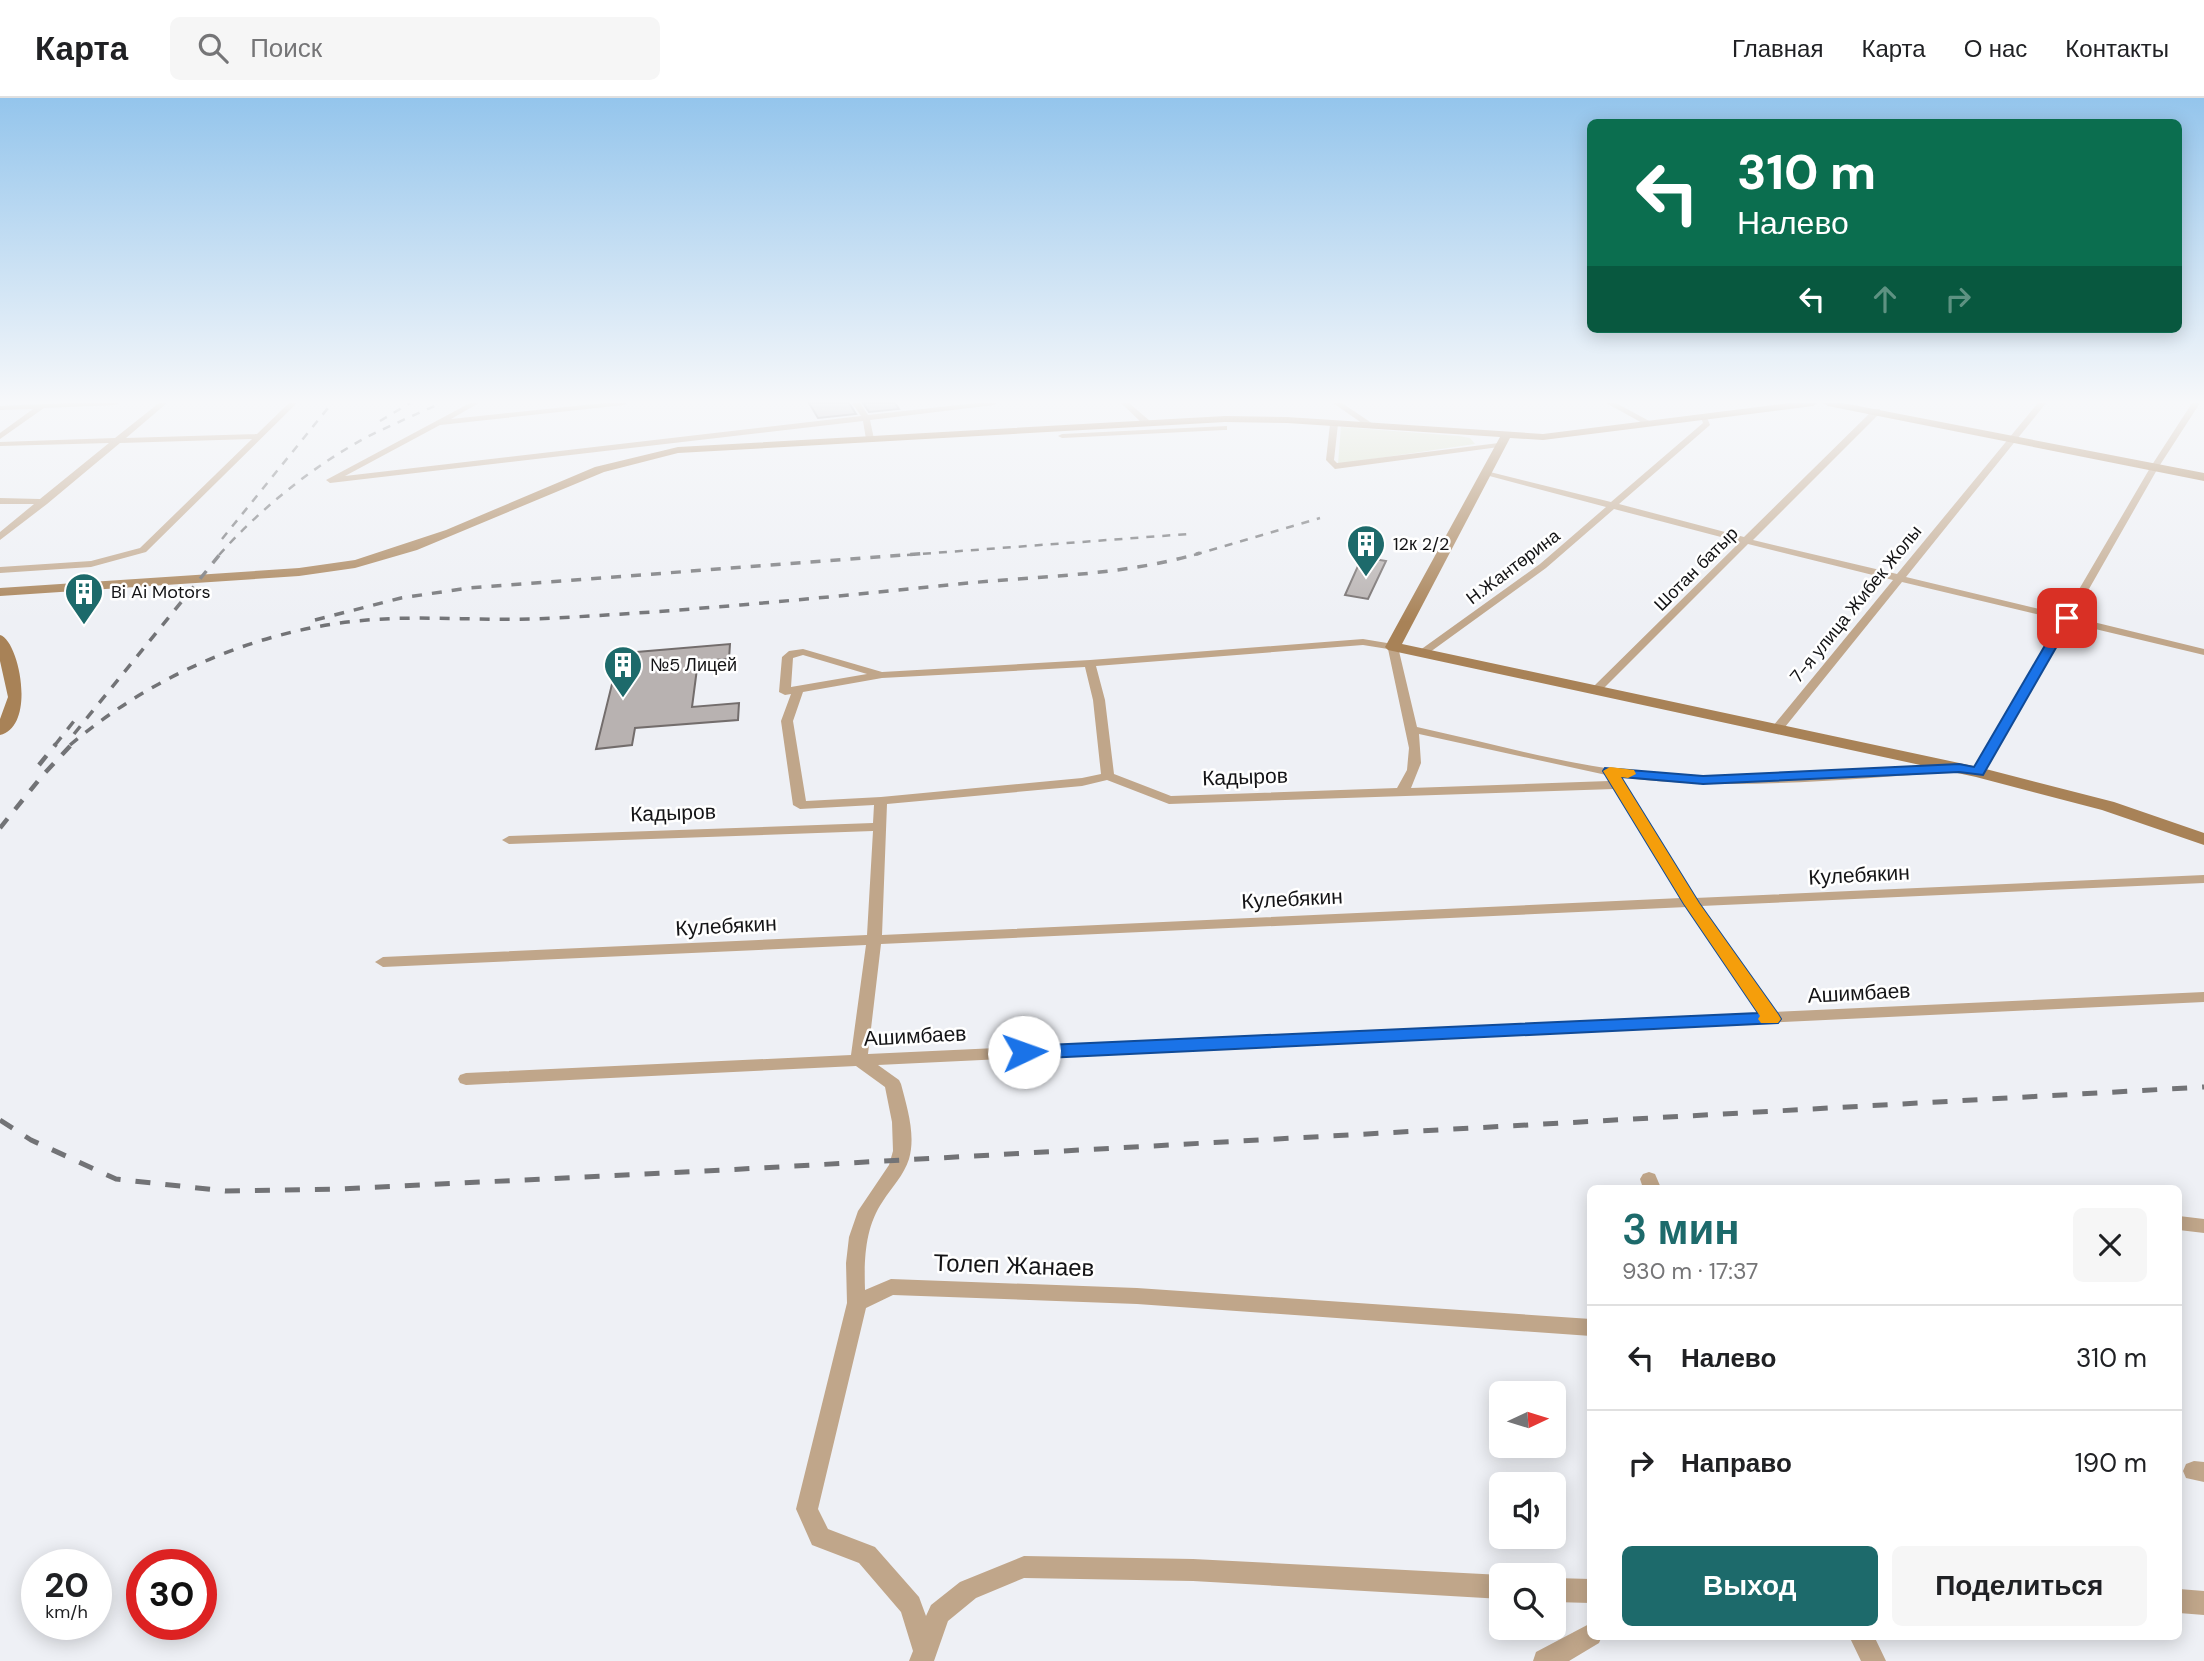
<!DOCTYPE html>
<html lang="ru">
<head>
<meta charset="utf-8">
<style>
	body { margin:0; font-family:"DM Sans",sans-serif; background:#f6f6f6; color:#202124; height:100vh; display:flex; flex-direction:column; font-size:26px; white-space:nowrap }
	* { box-sizing:border-box; margin:0 }
	p { font-size:23px; color:#757577 }
	.icon { flex:none; width:38px; height:38px; fill:none; stroke:currentColor; stroke-width:2; stroke-linecap:round; stroke-linejoin:round }
	.map { position:relative; flex:1; overflow:hidden }
	.sheet { position:absolute; left:1587px; top:1087px; width:595px; height:455px; display:flex; flex-direction:column; background:#fff; border-radius:10px; box-shadow:0 4px 18px #0003 }
	.sheet>* { flex:none }
	.top-card { position:absolute; left:1587px; top:21px; width:595px; height:214px; border-radius:10px; box-shadow:0 4px 18px #0003; background:#0b6e4f; color:#fff; overflow:hidden }
	.needle { width:46px; rotate:86deg }
	.tools { position:absolute; left:1489px; top:1283px; display:grid; gap:14px }
	.tools a { display:grid; place-items:center; width:77px; height:77px; border-radius:10px; background:#fff; box-shadow:0 4px 18px #0003; font-size:35px }
	.speed { position:absolute; left:21px; top:1451px; display:flex; gap:14px; font-size:35px; font-weight:700; text-align:center }
	.speed>* { display:grid; place-content:center; width:91px; height:91px; border-radius:50%; background:#fff; box-shadow:0 4px 18px #0003; line-height:1 }
	.speed small { font-size:18px; font-weight:400 }
	.speed .limit { border:10px solid #d22; background:#fff; color:#111 }
	.pin { position:absolute; display:grid; place-items:center; width:60px; height:60px; color:#fff; margin:-30px; border-radius:14px; box-shadow:0 4px 10px #0006 }
	.me { position:absolute; width:77px; margin:-38px; rotate:87deg; stroke-linejoin:round; filter:drop-shadow(0 0 5px #0008) }
	.turn { display:flex; align-items:center; gap:24px; height:147px; padding:0 35px; font-size:32px }
	.turn .icon { width:91px; height:91px; stroke-width:2.5 }
	.turn b { display:block; font-size:49px; line-height:60px }
	.lanes { display:flex; align-items:center; height:66px; padding:0 35px; background:#0003; justify-content:center; gap:35px; direction:ltr }
	.lanes .off { opacity:.35 }
	.round { display:grid; place-items:center; flex:none; width:74px; height:74px; border-radius:10px; background:#f6f6f6 }
	.summary { display:flex; align-items:center; justify-content:space-between; height:119px; padding:0 35px }
	h1 { font-size:42px; font-weight:600; line-height:52px; color:#1d6a6b }
	.action { display:flex; gap:14px; margin-top:auto; padding:14px 35px }
	.action a { flex:1; height:80px; border-radius:10px; background:#1d6a6b; color:#fff; font-size:28px; font-weight:600; line-height:80px; text-align:center }
	.action a+a { background:#f6f6f6; color:#202124 }
	ul { padding:0; list-style:none }
	li { display:flex; align-items:center; gap:21px; height:105px; padding:0 35px; border-top:2px solid #e0e0e0 }
	li div { flex:1 }
	li b { display:block; font-size:26px }
	li em { font-style:normal }
	header { display:flex; align-items:center; gap:42px; box-sizing:border-box; height:98px; padding:0 35px; background:#fff; border-bottom:2px solid #e0e0e0 }
	header strong { font-size:33px }
	nav { display:flex; gap:38px; margin-inline-start:auto; font-size:24px }
	.search { width:490px; height:63px; background:#f6f6f6; display:flex; align-items:center; gap:18px; box-sizing:border-box; padding:0 24px; border-radius:10px; color:#757577; font-size:26px }
	.map>svg:first-child { display:block }
	.green { fill:#dbe1c5 }
	.building { fill:#b8b2b1; stroke:#736d6c; stroke-width:2 }
	.lines { fill:none; stroke-linecap:round; stroke-linejoin:round }
	.street { fill:#c0a68a; fill-rule:evenodd }
	.secondary { fill:#a88257; fill-rule:evenodd }
	.rail-far3 { stroke:#727376; stroke-width:2.5; stroke-dasharray:8 8; stroke-linecap:butt }
	.rail-far2 { stroke:#727376; stroke-width:3.5; stroke-dasharray:10 10; stroke-linecap:butt }
	.rail-far1 { stroke:#727376; stroke-width:4.5; stroke-dasharray:12 12; stroke-linecap:butt }
	.rail { stroke:#727376; stroke-width:5; stroke-dasharray:15 15; stroke-linecap:butt }
	.route { fill:#1a73e8; stroke:#114b97; stroke-width:2 }
	.slow { fill:#f59e0b }
	.labels { text-anchor:middle; dominant-baseline:central; stroke-width:5; stroke-linejoin:round; paint-order:stroke }
	.far-poi-label { font-size:18px; fill:#141416; stroke:#fff; text-anchor:start }
	.far-street-label { font-size:18px; fill:#141416; stroke:#fff }
	.street-label { font-size:21px; fill:#141416; stroke:#fff }
	.near-street-label { font-size:24px; fill:#141416; stroke:#fff }
</style>
</head>
<body>
<header>
<strong>Карта</strong>
<div class="search"><svg class="icon" aria-label="search" viewBox="0 0 24 24"><circle cx="10" cy="10" r="6"/><path d="M15 15l6 6"/></svg>Поиск</div>
<nav><a>Главная</a><a>Карта</a><a>О нас</a><a>Контакты</a></nav>
</header>
<div class="map">
<svg width="2204" height="1563" viewBox="0 0 2204 1563">
	<rect width="100%" height="100%" fill="#eef0f5"/>
	<!-- green -->
	<path class="green" d="M1341 329 1459 338 1470 340 1475 346 1338 366Z"/>
	<!-- building -->
	<path class="building" d="M809 305H849L856 316 818 320Z
		M863 305H895L899 311 869 314Z
		M1362 459 1386 463 1368 501 1345 497Z
		M730 546 729 561 698 563 692 609 739 605 738 622 635 630 632 647 596 651 616 570H609L613 556Z"/>
	<g class="lines">
		<!-- street -->
		<path class="street" d="M66 305H119L115 307 44 310 0 341V335L33 311 0 312V308Z
			M159 305H167L126 340 257 336 289 305H297L146 454 91 469 0 475V469L91 463 140 450 252 341 120 345 47 406 0 442V434L34 406H0V400L40 401 109 345 0 348V344L115 340Z
			M470 305H479L451 321 604 305H628L624 307 440 327 345 378 861 318 852 305H860L868 317 976 305H998L994 307 870 322 874 341 870 343 866 341 863 323 330 385 326 382Z
			M1121 305H1129L1150 323V327H1144Z
			M1333 305H1342L1376 328 1369 330Z
			M1606 305H1616L1653 325 1646 327Z
			M2038 305H2046L1906 479 2064 517 2150 370 2192 305H2200L2158 370 2073 519 2204 551V557L2070 525 1982 677 1978 678 1972 674 2061 522 1902 484 1781 634 1777 635 1771 631 1773 628 1893 482 1748 446 1600 594H1592V590L1740 444 1614 411 1546 470 1426 557H1418L1416 555 1540 466 1606 409 1482 376V372L1611 404 1703 325 1700 317H1706L1710 327 1619 406 1744 439 1874 311H1880V315L1753 442 1897 476Z
			M1334 324 1338 326 1334 362 1337 365 1499 345 1503 347 1499 349 1335 371 1326 362 1330 326Z
			M1227 328V332H1224L1062 340 1058 338 1062 336Z
			M1363 541 1393 546 1398 549 1417 629C1495 646 1573 669 1653 676 1754 685 1856 672 1957 666L1963 670 1957 674C1844 681 1732 694 1619 679L1695 800 2204 777V785L1701 808 1775 914 2204 894V904L878 967 899 982 901 986C907 1009 916 1037 909 1061 904 1077 892 1089 883 1103 865 1129 864 1161 865 1192L891 1181 1137 1190 1591 1221V1238L1137 1206 893 1197 866 1210 818 1411 828 1431 875 1449 919 1499 926 1518 931 1507 960 1484 1024 1458 1193 1461 1502 1477V1501L1193 1483 1024 1480 976 1500 948 1523 934 1563H909L913 1553 901 1514 859 1465 812 1447 796 1411 847 1205 846 1165 849 1139 858 1113 889 1067 893 1053 892 1024 885 989 856 968 466 987 460 985 458 981 460 977 466 975 851 957 866 847 383 869 375 864 383 859 867 837 873 733 509 746 502 742 509 738 873 725 874 707 800 711 793 707 781 623 791 596 785 597 779 594 782 559 789 553 803 551 882 574 1090 562ZM1363 547 1388 551 1409 650 1407 672 1397 690 1171 698 1114 676 1105 602 1096 568ZM803 557 867 576 791 589 793 560ZM1085 569 1093 602 1101 676 1082 680 881 699 806 703 793 623 803 594 882 580ZM1419 636 1611 678 1608 681 1609 683 1411 690 1421 665ZM1107 682 1169 706 1614 691 1681 800 882 837 887 706 1082 688ZM1687 809 1759 915 868 956 881 846Z
			M1649 1074 1655 1076 1661 1090H1643L1640 1081 1643 1076Z
			M2179 1118 2204 1121V1135L2179 1132Z
			M2194 1363 2204 1364V1384L2186 1380 2183 1373 2186 1366Z
			M1554 1480 1591 1481V1505L1554 1504Z
			M2179 1491 2204 1493V1517L2179 1515Z
			M1591 1525V1538H1602L1599 1545 1569 1563H1533L1536 1554Z
			M1849 1538H1874L1886 1563H1861Z"/>
		<!-- secondary -->
		<path class="secondary" d="M1789 305H1818L1813 308 1543 342 1510 340 1402 546 1978 669 2114 704 2204 735V747L2102 712 1976 679 1388 552 1385 549 1500 339 1287 325 1225 324 678 355 604 374 417 452 355 470 299 478 0 498V490L299 470 355 462 446 432 595 369 678 349 1225 318 1287 319 1543 336Z
			M1823 305H1843L2204 375V383L1828 308Z
			M0 537C19 542 37 628 0 637V621L8 599 0 563Z"/>
		<!-- rail-far3 -->
		<path class="rail-far3" d="M380 323 410 305
			M222 441 332 305
			M219 457C260 411 313 368 367 339 391 327 417 316 441 305
			M907 457 1188 436
			M1194 457 1320 420"/>
		<!-- rail-far2 -->
		<path class="rail-far2" d="M315 522 401 500 468 490 930 455
			M74 636 221 455
			M55 647 74 623
			M70 647C153 577 258 531 367 522 429 517 492 524 554 520 692 513 831 499 968 485 1045 478 1127 477 1200 455"/>
		<!-- rail-far1 -->
		<path class="rail-far1" d="M39 667 56 646
			M0 730 42 678 72 646"/>
		<!-- rail -->
		<path class="rail" d="M0 1022 31 1042 116 1081 225 1093 341 1091 724 1072 2204 989"/>
	</g>
	<!-- sky -->
	<linearGradient id="sky" x2="0" y2="1"><stop stop-color="#94c5ec"/><stop offset="0.58" stop-color="#f7f8fa"/><stop offset="1" stop-color="#f7f8fa" stop-opacity="0"/></linearGradient>
	<rect width="2204" height="524" fill="url(#sky)"/>
	<!-- route -->
	<path class="route" d="M2067 516 2073 520 1983 677 1959 674 1703 686 1621 679 1699 805 1778 916 1781 921 1778 925 1024 961 1018 959 1015 954 1018 950 1024 948 1758 915 1684 806 1603 673 1605 670 1703 678 1959 666 1974 669 2061 520Z"/>
	<!-- slow -->
	<path class="slow" d="M1610 669 1634 672 1636 676 1628 680 1621 679 1699 805 1778 916 1781 921 1778 925H1761L1758 921 1760 918 1684 806 1603 673Z"/>
	<!-- icons -->
	<defs>
		<symbol id="building-pin" viewBox="-11 -11 22 30"><path d="M0 17L-7.5 6A9.5 9.5 0 1 1 7.5 6Z" fill="#1d6a6b" stroke="#fff"/><path d="M-4-6H4V6H1V3H-1V6H-4ZM-2.5-4.3h1.7v1.8h-1.7ZM.8-4.3h1.7v1.8H.8ZM-2.5-1h1.7V.8h-1.7ZM.8-1h1.7V.8H.8Z" fill="#fff"/></symbol>
	</defs>
	<g fill-rule="evenodd">
		<use href="#building-pin" x="1344" y="424" width="44" height="60"/>
		<use href="#building-pin" x="62" y="472" width="44" height="60"/>
		<use href="#building-pin" x="601" y="545" width="44" height="60"/>
	</g>
	<g class="labels">
		<!-- far-poi labels -->
		<g class="far-poi-label">
			<text x="1393" y="446">12к 2/2</text>
			<text x="111" y="494">Bi Ai Motors</text>
			<text x="650" y="567">№5 Лицей</text>
		</g>
		<!-- far-street labels -->
		<g class="far-street-label">
			<text transform="translate(1513 469) rotate(-37)">Н.Жантөрина</text>
			<text transform="translate(1696 471) rotate(-45)">Шотан батыр</text>
			<text transform="translate(1856 506) rotate(-51)">7-я улица Жибек Жолы</text>
		</g>
		<!-- street labels -->
		<g class="street-label">
			<text transform="translate(1245 679) rotate(-2)">Кадыров</text>
			<text transform="translate(673 715) rotate(-2)">Кадыров</text>
			<text transform="translate(1859 777) rotate(-3)">Кулебякин</text>
			<text transform="translate(1292 801) rotate(-3)">Кулебякин</text>
			<text transform="translate(726 828) rotate(-3)">Кулебякин</text>
			<text transform="translate(1859 895) rotate(-3)">Ашимбаев</text>
			<text transform="translate(915 938) rotate(-3)">Ашимбаев</text>
		</g>
		<!-- near-street labels -->
		<g class="near-street-label">
			<text transform="translate(1014 1167) rotate(2)">Толеп Жанаев</text>
		</g>
	</g>
</svg>
<div class="tools">
<a><svg class="needle" viewBox="-14 -14 28 28"><path d="M0-13l5 13h-10z" fill="#e53935"/><path d="M0 13l5-13h-10z" fill="#757577"/></svg></a>
<a><svg class="icon" aria-label="sound" viewBox="0 0 24 24"><path d="M4 9h4l5-4v14l-5-4H4zM17 9q2 3 0 6"/></svg></a>
<a><svg class="icon" aria-label="search" viewBox="0 0 24 24"><circle cx="10" cy="10" r="6"/><path d="M15 15l6 6"/></svg></a>
</div>
<div class="speed"><div>20<small>km/h</small></div><div class="limit">30</div></div>
<div class="pin" style="left:2067px;top:520px;background:#d93025"><svg class="icon" aria-label="arrive" viewBox="0 0 24 24"><path d="M6 21V4h12l-3 4 3 4H6"/></svg></div>
<svg class="me" style="left:1024px;top:954px" viewBox="-20 -20 40 40"><circle r="19" fill="#fff"/><path d="M0-13L10 11 0 6-10 11z" fill="#1a73e8"/></svg>
<div class="top-card">
<div class="turn"><svg class="icon" aria-label="left" viewBox="0 0 24 24"><path d="M17 20v-9H6M10 6l-5 5 5 5"/></svg><div><b>310 m</b>Налево</div></div>
<div class="lanes"><svg class="icon" aria-label="left" viewBox="0 0 24 24"><path d="M17 20v-9H6M10 6l-5 5 5 5"/></svg><svg class="icon off" aria-label="ahead" viewBox="0 0 24 24"><path d="M12 20V5M6 11l6-6 6 6"/></svg><svg class="icon off" aria-label="right" viewBox="0 0 24 24"><path d="M7 20v-9h11M14 6l5 5-5 5"/></svg></div>
</div>
<section class="sheet">
<div class="summary"><div><h1>3 мин</h1><p>930 m · 17:37</p></div><a class="round"><svg class="icon" aria-label="close" viewBox="0 0 24 24"><path d="M6 6l12 12M18 6L6 18"/></svg></a></div>
<ul>
<li><svg class="icon" aria-label="left" viewBox="0 0 24 24"><path d="M17 20v-9H6M10 6l-5 5 5 5"/></svg><div><b>Налево</b></div><em>310 m</em></li>
<li><svg class="icon" aria-label="right" viewBox="0 0 24 24"><path d="M7 20v-9h11M14 6l5 5-5 5"/></svg><div><b>Направо</b></div><em>190 m</em></li>
</ul>
<div class="action"><a>Выход</a><a>Поделиться</a></div>
</section>
</div>
</body>
</html>
